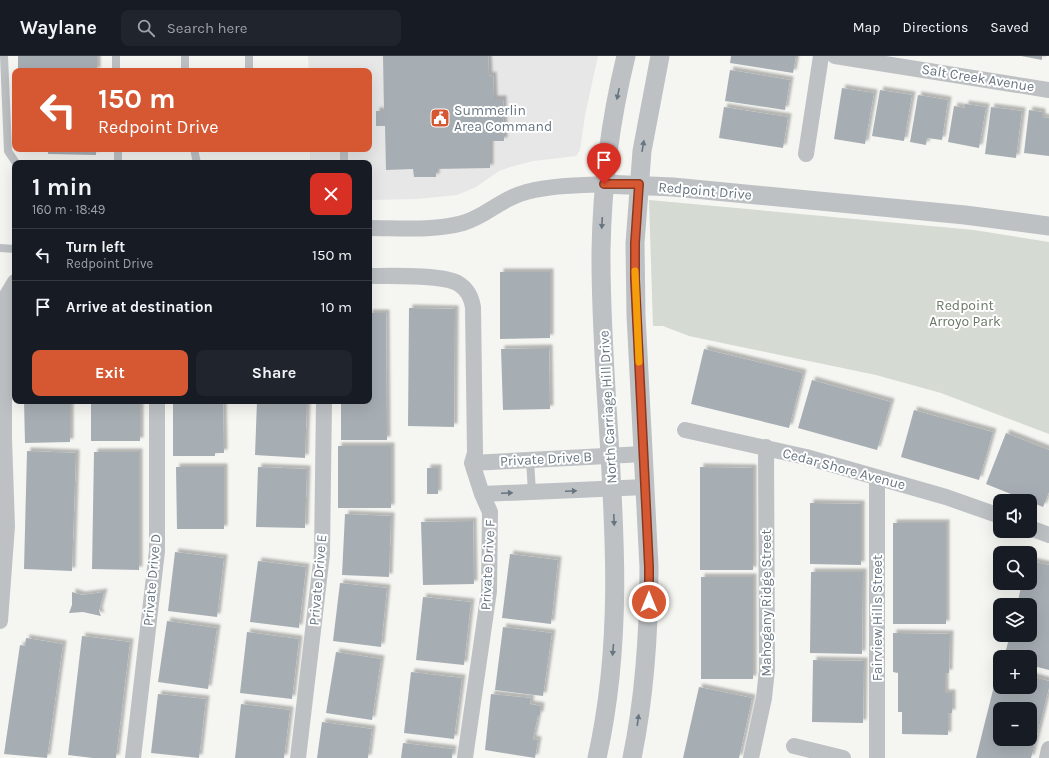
<!DOCTYPE html>
<html lang="en">
<head>
<meta charset="utf-8">
<style>
	body { margin:0; font-family:Karla,sans-serif; background:#20242c; color:#f1f3f6; height:100vh; display:flex; flex-direction:column; font-size:15px; white-space:nowrap }
	* { box-sizing:border-box; margin:0 }
	p { font-size:13px; color:#9ea1a6 }
	.icon { flex:none; width:22px; height:22px; fill:none; stroke:currentColor; stroke-width:2; stroke-linecap:round; stroke-linejoin:round }
	.map { position:relative; flex:1; overflow:hidden }
	.panel { position:absolute; left:12px; top:104px; width:360px; height:244px; display:flex; flex-direction:column; background:#171b24; border-radius:8px; box-shadow:0 4px 16px #0002 }
	.panel>* { flex:none }
	.banner { position:absolute; left:12px; top:12px; width:360px; height:84px; border-radius:8px; box-shadow:0 4px 16px #0002; background:#d55833; color:#fff; overflow:hidden }
	.controls { position:absolute; left:993px; top:438px; display:grid; gap:8px }
	.controls a { display:grid; place-items:center; width:44px; height:44px; border-radius:8px; background:#171b24; box-shadow:0 4px 16px #0002; font-size:20px }
	.pin { position:absolute; display:grid; place-items:center; width:34px; height:34px; color:#fff; margin:-41px -17px; border-radius:50% 50% 50% 0; rotate:-45deg; box-shadow:0 0 4px #0007 }
	.pin .icon { rotate:45deg }
	.me { position:absolute; width:44px; margin:-22px; rotate:0deg; stroke-linejoin:round; filter:drop-shadow(0 0 3px #0008) }
	.turn { display:flex; align-items:center; gap:14px; height:84px; padding:0 20px; font-size:18px }
	.turn .icon { width:52px; height:52px; stroke-width:2.5 }
	.turn b { display:block; font-size:28px; line-height:34px }
	.round { display:grid; place-items:center; flex:none; width:42px; height:42px; border-radius:8px; background:#20242c }
	.headline { display:flex; align-items:center; justify-content:space-between; height:68px; padding:0 20px }
	h1 { font-size:24px; font-weight:700; line-height:30px }
	.button { display:flex; gap:8px; margin-top:auto; padding:8px 20px }
	.button a { flex:1; height:46px; border-radius:8px; background:#d55833; color:#fff; font-size:16px; font-weight:700; line-height:46px; text-align:center }
	.button a+a { background:#20242c; color:#f1f3f6 }
	ul { padding:0; list-style:none }
	li { display:flex; align-items:center; gap:12px; height:52px; padding:0 20px; border-top:1px solid #363941 }
	li div { flex:1 }
	li b { display:block; font-size:15px }
	li em { font-style:normal }
	header { display:flex; align-items:center; gap:24px; box-sizing:border-box; height:56px; padding:0 20px; background:#171b24; border-bottom:1px solid #363941 }
	header strong { font-size:19px }
	nav { display:flex; gap:22px; margin-inline-start:auto; font-size:14px }
	.search { width:280px; height:36px; background:#20242c; display:flex; align-items:center; gap:10px; box-sizing:border-box; padding:0 14px; border-radius:8px; color:#9ea1a6; font-size:15px }
	.map>svg:first-child { display:block }
	.built { fill:#e6e7e6 }
	.green { fill:#d5dad2 }
	.building { fill:#a7aeb3; fill-rule:evenodd; filter:url(#shadow) }
	.lines { fill:none; stroke-linecap:round; stroke-linejoin:round }
	.service { stroke:#bdc1c4; stroke-width:8 }
	.minor { stroke:#bdc1c4; stroke-width:16 }
	.tertiary { stroke:#bdc1c4; stroke-width:19 }
	.oneway { fill:#677581 }
	.route-casing { stroke:#8a3921; stroke-width:10 }
	.route { stroke:#d55833; stroke-width:7 }
	.slow { stroke:#f59e0b; stroke-width:7 }
	.labels { text-anchor:middle; dominant-baseline:central; stroke-width:4; stroke-linejoin:round; paint-order:stroke }
	.street-label { font-size:14px; fill:#677581; stroke:#fff }
	.poi-label { font-size:14px; fill:#677581; stroke:#fff; text-anchor:start }
	.park-label { font-size:14px; fill:#697965; stroke:#fff }
</style>
</head>
<body>
<header>
<strong>Waylane</strong>
<div class="search"><svg class="icon" aria-label="search" viewBox="0 0 24 24"><circle cx="10" cy="10" r="6"/><path d="M15 15l6 6"/></svg>Search here</div>
<nav><a>Map</a><a>Directions</a><a>Saved</a></nav>
</header>
<div class="map">
<svg width="1049" height="702" viewBox="0 0 1049 702">
	<defs>
		<filter id="shadow"><feDropShadow dx="3.5" dy="-3.5" stdDeviation="1" flood-color="#0004"/></filter>
	</defs>
	<rect width="100%" height="100%" fill="#f5f5f2"/>
	<!-- built -->
	<path class="built" d="M308 0H598L585 59 580 94 576 100 533 105 510 111 499 115 476 131 457 139 416 143 369 144V107H310V93H369V15H309Z"/>
	<!-- green -->
	<path class="green" d="M649 144 974 174 1049 186V378L941 337 876 319 689 280 663 270H653Z"/>
	<!-- building -->
	<path class="building" d="M18 0H97V15H18Z
		M383 0H488L489 20 493 19 494 43H503L504 85H490V112L436 113V121H414L413 113 386 114 385 70H376V55H384Z
		M731 0H796L793 17 730 7Z
		M1021 0H1042V4Z
		M730 14 790 24 785 54 725 45Z
		M842 32 874 37 865 88 834 83Z
		M880 34 912 39 904 85 872 80Z
		M918 39 948 44 942 84 927 82 926 89 910 86Z
		M965 48 986 51 979 92 948 86 954 50 965 52Z
		M724 51 788 61 783 92 719 82Z
		M991 51 1022 55 1016 102 985 98Z
		M1029 54 1042 56V61L1049 62V100L1024 97Z
		M48 93H96V99L48 98Z
		M500 216H550V282L500 283Z
		M409 252 455 253 454 371 408 370Z
		M369 257H386L387 384H341V345H369Z
		M549 292 550 353 503 354 501 293Z
		M704 293 803 317 789 372 691 348Z
		M812 324 891 346 877 394 798 372Z
		M24 345H70V386L25 387Z
		M91 345H140V385H91Z
		M173 345H223L224 397H215V400H173Z
		M257 345H307L305 402 255 399Z
		M914 354 993 376 979 424 901 401Z
		M1006 377 1049 394V436L1043 451 986 428Z
		M338 390H391V452H338Z
		M27 395 76 397 72 515 24 513Z
		M94 396H139V514L92 513Z
		M176 411H224V473H177Z
		M258 411 307 413 305 472 256 471Z
		M700 411 753 412V514H700Z
		M427 412H438V438H427Z
		M810 447 861 448V509L810 508Z
		M345 458 391 460 389 521 342 519Z
		M473 465 474 528 423 529 421 466Z
		M893 467H946V568H893Z
		M175 496 224 502 217 561 168 555Z
		M510 498 558 504 551 568 502 562Z
		M258 505 306 511 299 572 250 566Z
		M1030 505 1049 509V614L1030 609V601H1004L1010 579H1030V549H1017L1022 527H1030Z
		M811 516H863L862 598 810 597Z
		M701 521H753V623H701Z
		M340 527 387 532 381 591 333 585Z
		M72 536 82 539 104 536 99 555 101 560 83 556 69 557 72 549Z
		M423 541 471 546 464 609 416 604Z
		M167 565 217 572 208 633 158 626Z
		M503 571 552 577 543 640 495 634Z
		M247 576 299 583 292 643 240 637Z
		M893 577 950 578 949 617H945V637H952V657H948V679L902 678V656H898V617L893 616Z
		M82 580 130 586 116 702H93L68 699Z
		M26 582 63 588 47 702 4 698 20 589 25 590Z
		M336 596 381 603 372 664 326 657Z
		M813 604 864 605 863 667 812 666Z
		M999 610 1000 631H1030V620L1049 625V632L1031 702H976ZM1000 653H1030V683H1000Z
		M411 616 462 622 454 683 404 677Z
		M699 631 752 642 739 702H683Z
		M158 638 206 643 199 702 151 697Z
		M491 638 531 642 530 648 541 650 540 659H538L533 683 538 684 535 702 485 694Z
		M241 648 290 654 284 702H235Z
		M322 666 372 673 368 702H317Z
		M403 687 453 693 452 702H401Z"/>
	<g class="lines">
		<!-- service -->
		<path class="service" d="M4 0 8 95 16 107
			M185 0V15
			M116 15V0
			M249 15V0
			M194 93 197 107
			M344 93V107
			M118 107V93
			M0 192 15 193
			M530 404 532 436"/>
		<!-- minor -->
		<path class="minor" d="M835 0 1049 34
			M806 98 821 0
			M369 172C399 172 434 175 463 167 484 161 499 145 520 138 546 129 577 130 604 128
			M369 220C390 220 444 218 459 228 468 234 471 241 473 251L475 397 472 407 482 438 490 456 489 535 465 702
			M685 374 806 401 946 441 1000 460
			M472 407 644 398
			M877 422V702
			M482 438 646 431
			M1030 472 1049 479
			M0 565 7 470 4 383V244L15 226
			M794 690 843 702
			M133 702 157 495V345
			M298 702 322 498 324 345
			M751 702 764 642 767 614 766 391
			M1047 702 1049 693"/>
		<!-- tertiary -->
		<path class="tertiary" d="M604 128 673 131 965 159 1049 170
			M597 702C635 533 600 367 601 196 602 130 610 65 626 0
			M632 702C645 639 649 575 649 511L636 259 635 187 642 95 660 0"/>
	</g>
	<!-- one-way arrows -->
	<defs><path id="oneway-solid" d="M-6-.8H1V-3.2L6.5 0L1 3.2V.8H-6Z"/></defs>
	<g class="oneway">
		<use href="#oneway-solid" transform="translate(618 38) rotate(102)"/>
		<use href="#oneway-solid" transform="translate(643 90) rotate(-80)"/>
		<use href="#oneway-solid" transform="translate(602 167) rotate(93)"/>
		<use href="#oneway-solid" transform="translate(571 435) rotate(-2)"/>
		<use href="#oneway-solid" transform="translate(507 437) rotate(-2)"/>
		<use href="#oneway-solid" transform="translate(614 464) rotate(88)"/>
		<use href="#oneway-solid" transform="translate(613 594) rotate(95)"/>
		<use href="#oneway-solid" transform="translate(638 664) rotate(-82)"/>
	</g>
	<g class="lines">
		<defs>
			<path id="route" d="M604 128H639L635 187V223L649 511V546"/>
		</defs>
		<!-- route casing -->
		<use href="#route" class="route-casing"/>
		<!-- route -->
		<use href="#route" class="route"/>
		<!-- slow -->
		<path class="slow" d="M635 215 639 306"/>
	</g>
	<!-- icons -->
	<defs>
		<symbol id="civic-square" viewBox="-11 -11 22 22"><rect x="-9" y="-9" width="18" height="18" rx="4" fill="#d55833" stroke="#fff"/><path d="M-.6-6.5H3V-4.5H.6V-3L4-1V1h2V6H-6V1h2V-1L-.6-3ZM-1.2 2.5V6h2.4V2.5Z" fill="#fff"/></symbol>
	</defs>
	<g fill-rule="evenodd">
		<use href="#civic-square" x="429" y="51" width="22" height="22"/>
	</g>
	<g class="labels">
		<!-- street labels -->
		<g class="street-label">
			<text transform="translate(978 22) rotate(9)">Salt Creek Avenue</text>
			<text transform="translate(705 135) rotate(5)">Redpoint Drive</text>
			<text transform="translate(608 351) rotate(-93)">North Carriage Hill Drive</text>
			<text transform="translate(546 403) rotate(-3)">Private Drive B</text>
			<text transform="translate(844 413) rotate(15)">Cedar Shore Avenue</text>
			<text transform="translate(488 509) rotate(-87)">Private Drive F</text>
			<text transform="translate(152 524) rotate(-85)">Private Drive D</text>
			<text transform="translate(318 524) rotate(-85)">Private Drive E</text>
			<text transform="translate(766 547) rotate(-90)">Mahogany Ridge Street</text>
			<text transform="translate(877 562) rotate(-90)">Fairview Hills Street</text>
		</g>
		<!-- poi labels -->
		<g class="poi-label">
			<text x="454" y="54">Summerlin<tspan x="454" dy="16">Area Command</tspan></text>
		</g>
		<!-- park labels -->
		<g class="park-label">
			<text x="965" y="249">Redpoint<tspan x="965" dy="16">Arroyo Park</tspan></text>
		</g>
	</g>
</svg>
<div class="controls">
<a><svg class="icon" aria-label="sound" viewBox="0 0 24 24"><path d="M4 9h4l5-4v14l-5-4H4zM17 9q2 3 0 6"/></svg></a>
<a><svg class="icon" aria-label="search" viewBox="0 0 24 24"><circle cx="10" cy="10" r="6"/><path d="M15 15l6 6"/></svg></a>
<a><svg class="icon" aria-label="layers" viewBox="0 0 24 24"><path d="M12 4l9 5-9 5-9-5zM3 14l9 5 9-5"/></svg></a>
<a>+</a>
<a>−</a>
</div>
<div class="pin" style="left:604px;top:128px;background:#d93025"><svg class="icon" aria-label="arrive" viewBox="0 0 24 24"><path d="M6 21V4h12l-3 4 3 4H6"/></svg></div>
<svg class="me" style="left:649px;top:546px" viewBox="-20 -20 40 40"><circle r="17" fill="#d55833" stroke="#fff" stroke-width="3"/><path d="M0-11L8 9 0 5-8 9z" fill="#fff"/></svg>
<div class="banner">
<div class="turn"><svg class="icon" aria-label="left" viewBox="0 0 24 24"><path d="M17 20v-9H6M10 6l-5 5 5 5"/></svg><div><b>150 m</b>Redpoint Drive</div></div>
</div>
<section class="panel">
<div class="headline"><div><h1>1 min</h1><p>160 m · 18:49</p></div><a class="round" style="background:#d93025;color:#fff"><svg class="icon" aria-label="close" viewBox="0 0 24 24"><path d="M6 6l12 12M18 6L6 18"/></svg></a></div>
<ul>
<li><svg class="icon" aria-label="left" viewBox="0 0 24 24"><path d="M17 20v-9H6M10 6l-5 5 5 5"/></svg><div><b>Turn left</b><p>Redpoint Drive</p></div><em>150 m</em></li>
<li><svg class="icon" aria-label="arrive" viewBox="0 0 24 24"><path d="M6 21V4h12l-3 4 3 4H6"/></svg><div><b>Arrive at destination</b></div><em>10 m</em></li>
</ul>
<div class="button"><a>Exit</a><a>Share</a></div>
</section>
</div>
</body>
</html>
